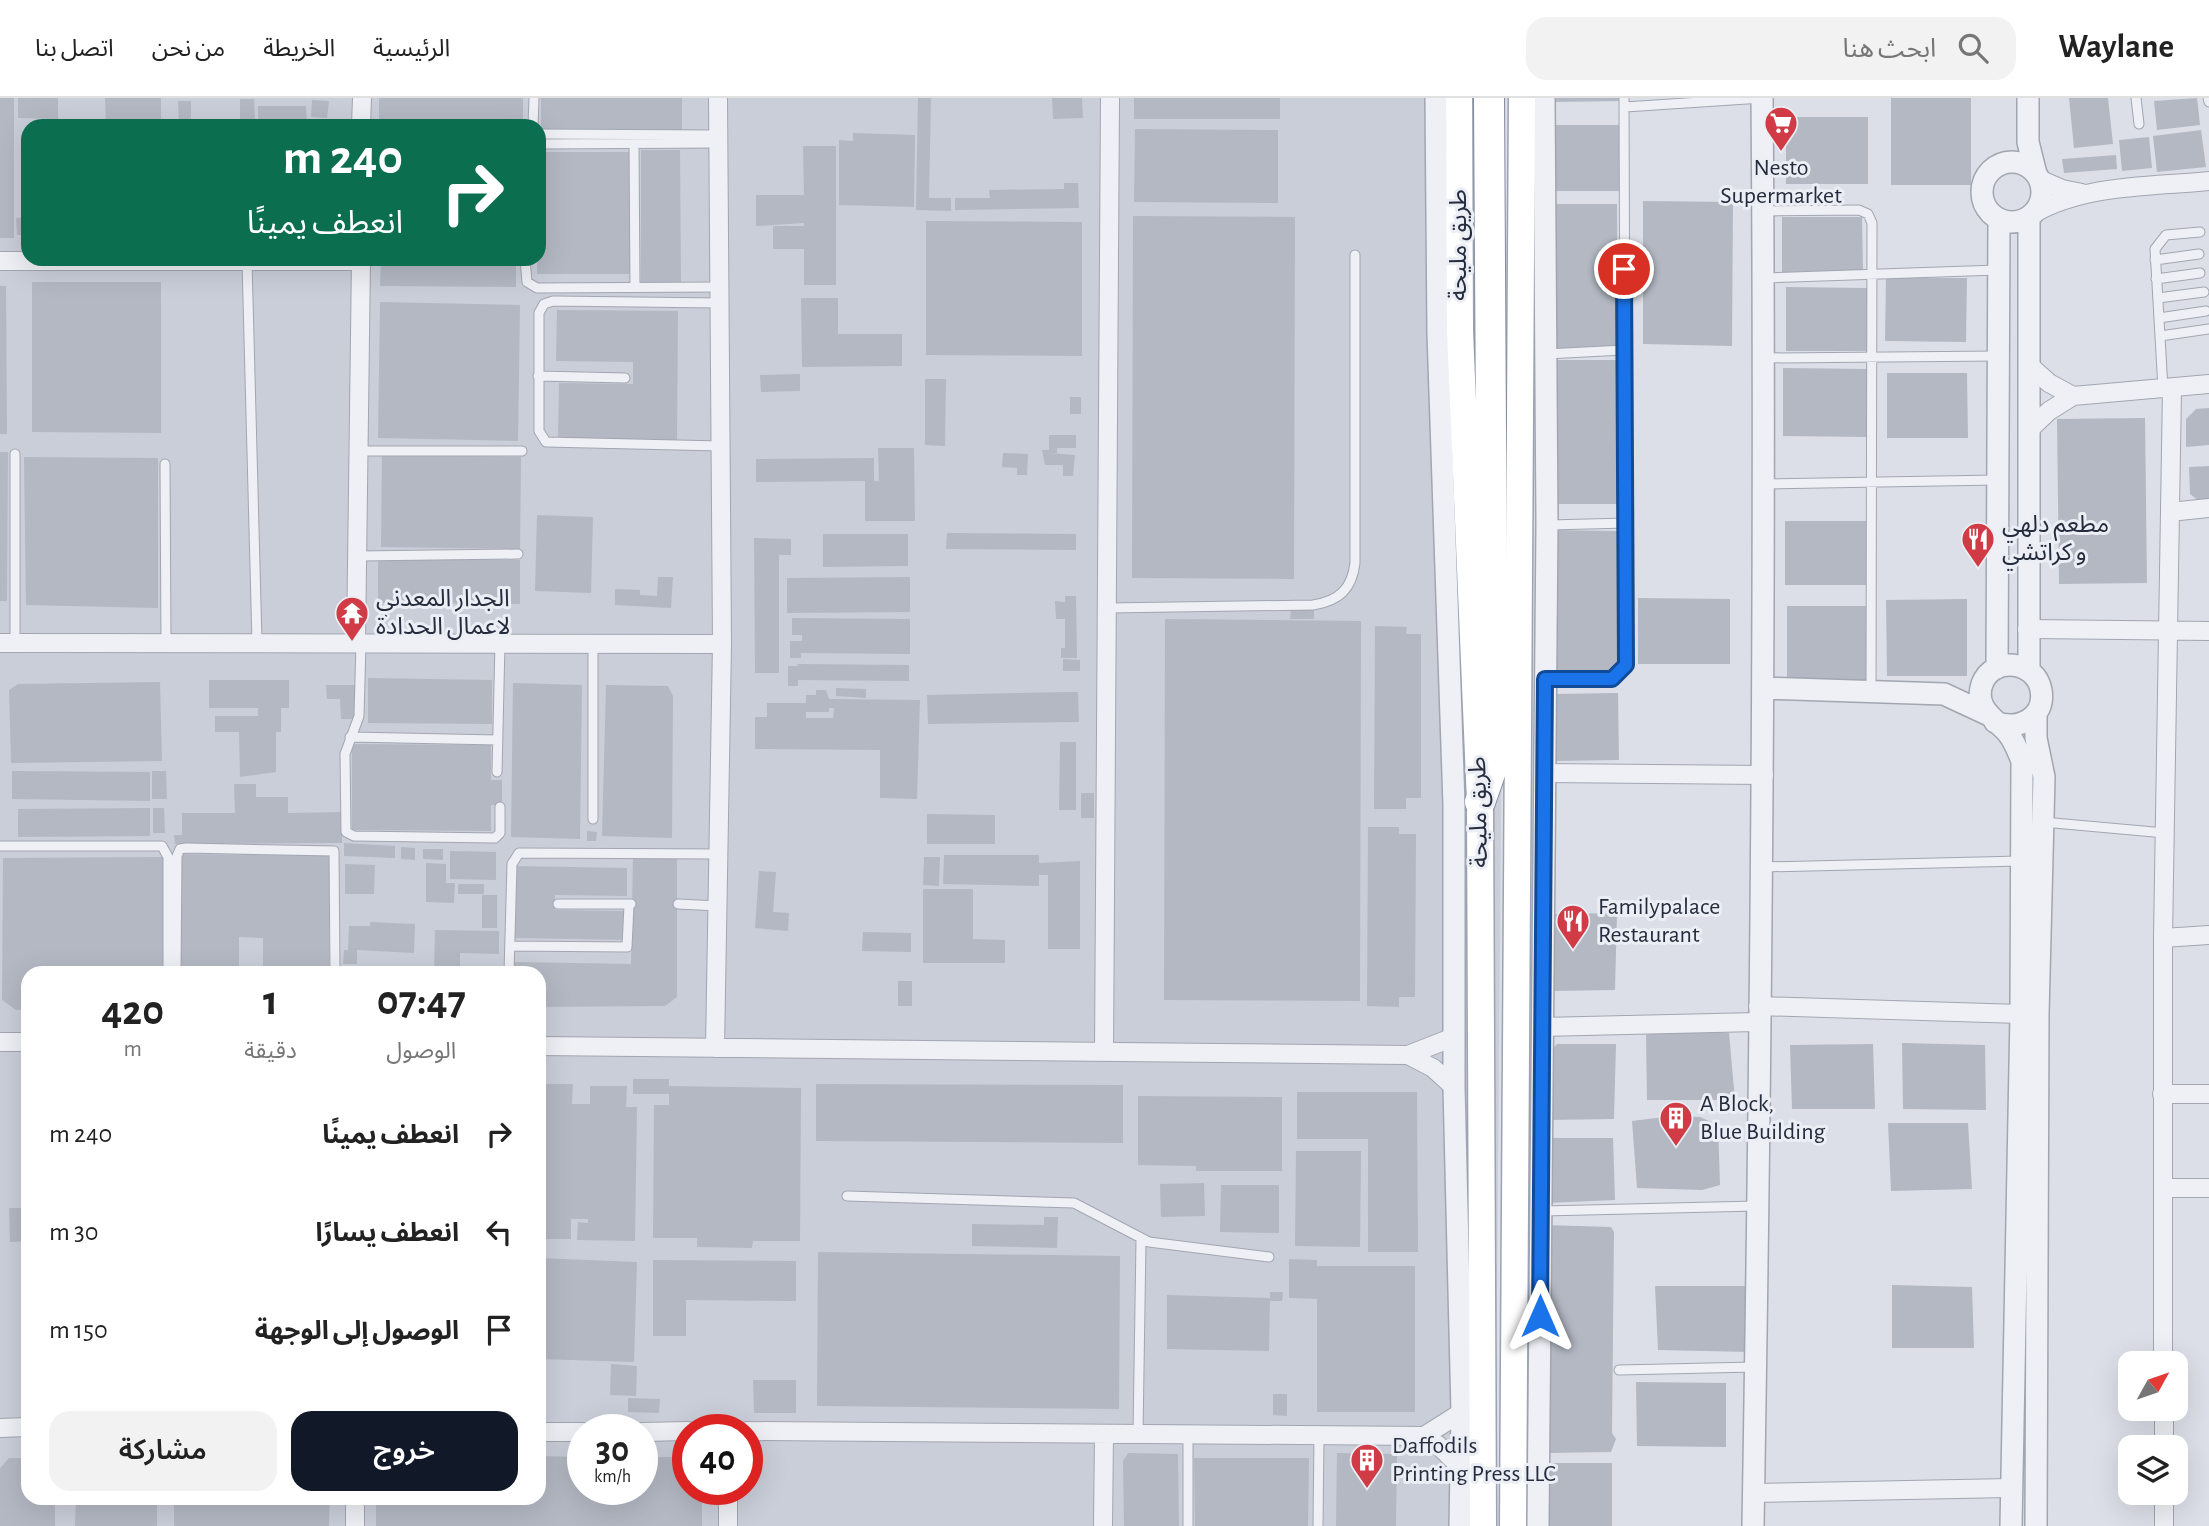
<!DOCTYPE html>
<html lang="ar">
<head>
<meta charset="utf-8">
<style>
	body { margin:0; font-family:"Alegreya Sans","Noto Sans Arabic",sans-serif; background:#f2f2f2; color:#222; direction:rtl; height:100vh; display:flex; flex-direction:column; font-size:26px; white-space:nowrap }
	* { box-sizing:border-box; margin:0 }
	p { font-size:23px; color:#767676 }
	.icon { flex:none; width:38px; height:38px; fill:none; stroke:currentColor; stroke-width:2; stroke-linecap:round; stroke-linejoin:round }
	.map { position:relative; flex:1; overflow:hidden; direction:ltr }
	.details { position:absolute; left:21px; top:868px; width:525px; height:539px; display:flex; flex-direction:column; background:#fff; border-radius:21px; box-shadow:0 7px 28px #0002; direction:rtl }
	.details>* { flex:none }
	.guide { position:absolute; left:21px; top:21px; width:525px; height:147px; border-radius:21px; box-shadow:0 7px 28px #0002; direction:rtl; background:#0b6e4f; color:#fff; overflow:hidden }
	.needle { width:46px; rotate:50deg }
	.buttons { position:absolute; left:2118px; top:1253px; display:grid; gap:14px }
	.buttons a { display:grid; place-items:center; width:70px; height:70px; border-radius:14px; background:#fff; box-shadow:0 7px 28px #0002; font-size:35px }
	.speed { position:absolute; left:567px; top:1316px; display:flex; gap:14px; font-size:35px; font-weight:700; text-align:center }
	.speed>* { display:grid; place-content:center; width:91px; height:91px; border-radius:50%; background:#fff; box-shadow:0 7px 28px #0002; line-height:1 }
	.speed small { font-size:18px; font-weight:400 }
	.speed .limit { border:10px solid #d22; background:#fff; color:#111 }
	.pin { position:absolute; display:grid; place-items:center; width:60px; height:60px; color:#fff; margin:-30px; border:4px solid #fff; border-radius:50%; box-shadow:0 2px 7px #0007 }
	.me { position:absolute; width:77px; margin:-38px; rotate:0deg; stroke-linejoin:round; filter:drop-shadow(0 0 5px #0008) }
	.turn { display:flex; align-items:center; gap:24px; height:147px; padding:0 28px; font-size:32px }
	.turn .icon { width:91px; height:91px; stroke-width:2.5 }
	.turn b { display:block; font-size:49px; line-height:60px }
	.eta { display:flex; justify-content:space-evenly; align-items:center; height:119px; text-align:center }
	.eta b { font-size:42px; font-weight:600; line-height:49px }
	.cta { display:flex; gap:14px; margin-top:auto; padding:14px 28px }
	.cta a { flex:1; height:80px; border-radius:21px; background:#111827; color:#fff; font-size:28px; font-weight:600; line-height:80px; text-align:center }
	.cta a+a { background:#f2f2f2; color:#222 }
	ul { padding:0; list-style:none }
	li { display:flex; align-items:center; gap:21px; height:98px; padding:0 28px }
	li div { flex:1 }
	li b { display:block; font-size:26px }
	li em { font-style:normal }
	header { display:flex; align-items:center; gap:42px; box-sizing:border-box; height:98px; padding:0 35px; background:#fff; border-bottom:2px solid #e0e0e0 }
	header strong { font-size:33px }
	nav { display:flex; gap:38px; margin-inline-start:auto; font-size:24px }
	.search { width:490px; height:63px; background:#f2f2f2; display:flex; align-items:center; gap:18px; box-sizing:border-box; padding:0 24px; border-radius:21px; color:#767676; font-size:26px }
	.map>svg:first-child { display:block }
	.built { fill:#caced9; fill-rule:evenodd }
	.building { fill:#b3b8c3; fill-rule:evenodd }
	.lines { fill:none; stroke-linecap:round; stroke-linejoin:round }
	.service-casing { stroke:#a1a6b1; stroke-width:11 }
	.minor-casing { stroke:#a1a6b1; stroke-width:20 }
	.tertiary-casing { stroke:#a1a6b1; stroke-width:24 }
	.primary-casing { stroke:#9ba2b3; stroke-width:29 }
	.motorway-casing { stroke:#838b9e; stroke-width:32 }
	.service { stroke:#eff0f5; stroke-width:9 }
	.minor { stroke:#eff0f5; stroke-width:18 }
	.tertiary { stroke:#eff0f5; stroke-width:21 }
	.primary { stroke:#fff; stroke-width:26 }
	.motorway { stroke:#fff; stroke-width:30 }
	.route-casing { stroke:#114b97; stroke-width:18 }
	.route { stroke:#1a73e8; stroke-width:12 }
	.labels { text-anchor:middle; dominant-baseline:central; stroke-width:6; stroke-linejoin:round; paint-order:stroke }
	.poi-label { font-size:24px; fill:#252c3d; stroke:#ebeef4; text-anchor:start }
	.street-label { font-size:24px; fill:#252c3d; stroke:#ebeef4 }
</style>
</head>
<body>
<header>
<strong>Waylane</strong>
<div class="search"><svg class="icon" aria-label="search" viewBox="0 0 24 24"><circle cx="10" cy="10" r="6"/><path d="M15 15l6 6"/></svg>ابحث هنا</div>
<nav><a>الرئيسية</a><a>الخريطة</a><a>من نحن</a><a>اتصل بنا</a></nav>
</header>
<div class="map">
<svg width="2209" height="1428" viewBox="0 0 2209 1428">
	<rect width="100%" height="100%" fill="#dcdfe7"/>
	<!-- built -->
	<path class="built" d="M0 0H1497L1502 617 1495 1428H0ZM28 28H539V161H28ZM28 875H539V1400H28ZM583 1332H642V1391H583ZM688 1332H747V1391H688Z"/>
	<!-- building -->
	<path class="building" d="M0 0H14V140H0Z
		M18 0H58V21L18 20Z
		M105 0H161V28H106Z
		M379 0H523V28H379Z
		M541 0H682V34L541 33Z
		M918 0H931L929 100H951V113L916 112Z
		M1052 0H1082L1083 20 1053 21Z
		M1134 0H1280V21H1134Z
		M1554 0H1621V3L1554 4Z
		M1891 0H1971V87H1891Z
		M2069 0H2108L2113 46 2074 50Z
		M2197 0 2200 27 2157 32 2154 3Z
		M240 1H254L255 22 240 23Z
		M312 2 329 3 327 20 311 19Z
		M178 3H191V28H179Z
		M258 8H306L307 28H258Z
		M1786 19H1868V86H1786Z
		M1552 27H1620V93H1552Z
		M1135 31 1278 32V105L1134 104Z
		M2201 32 2206 69 2157 74 2153 38Z
		M853 35 915 37 914 109 839 107V42L853 43Z
		M2149 39 2152 70 2122 73 2119 42Z
		M803 48H836V187H804V151H773V128H804V125L756 128V97H804Z
		M641 52H680L681 187H641Z
		M539 54H630L631 176H537Z
		M2116 57 2117 71 2064 75 2062 61Z
		M24 71H28V101H23Z
		M1064 85H1078L1079 110 955 112V100H990L989 92 1064 91Z
		M1643 103 1733 104 1732 248 1643 246Z
		M1548 106H1617L1618 250 1550 251Z
		M1133 118 1295 119 1294 481 1132 480Z
		M28 119V137H17L16 120Z
		M1782 119H1862L1863 173 1782 174Z
		M926 123 1082 124V258L926 257Z
		M381 161H516V189L380 188Z
		M1886 180H1967L1966 244 1885 243Z
		M32 184H161V335L32 334Z
		M0 188H6L7 336H0Z
		M1786 189 1867 190V253H1786Z
		M801 200H838V236H902V268L802 269Z
		M380 204 520 207 518 343 378 340Z
		M557 212 678 213 677 342 558 341 559 285 633 286V264L556 263Z
		M1552 262H1620L1621 406H1553Z
		M1783 270 1867 271V339L1783 338Z
		M1887 275H1967L1968 340H1887Z
		M800 276V293L761 294 760 277Z
		M925 281H946L945 348 925 347Z
		M1070 299H1081V316H1070Z
		M2209 310V347L2186 349V321L2196 311Z
		M2145 320 2147 485 2059 486 2057 321Z
		M1049 337H1076V350H1057V355H1049L1075 357 1073 378H1063V367H1045L1042 352H1049Z
		M878 350H914L915 423H865V383L756 384V361L874 360V383H879Z
		M0 354H8L7 503H0Z
		M1003 355 1028 356 1027 377H1017V370L1002 369Z
		M382 357 521 359 520 451 381 449Z
		M24 359 158 360V510L26 507Z
		M2209 368V403L2200 404 2190 396 2189 369Z
		M537 417 593 419 591 495 535 493Z
		M1785 423H1867L1868 487H1785Z
		M1554 432 1618 433 1617 574 1553 573Z
		M947 435 1076 436V452L946 451Z
		M823 436H908V468L823 469Z
		M754 440 791 441V457H779V575H755Z
		M378 461 520 462V506L378 505Z
		M658 479H673L671 510 615 507V491L640 492V497L657 498Z
		M910 479V514L787 515V480Z
		M1065 498H1076L1077 560H1061V550H1065V521H1056L1055 503 1065 504Z
		M1638 500 1730 501V566H1638Z
		M1967 501V578H1887L1886 502Z
		M1787 508H1868V585H1787Z
		M1291 512H1314V521H1290Z
		M792 520 910 521V556L801 555V560H790V543H802V537H792Z
		M1165 521 1361 523 1360 903 1164 902Z
		M1375 528 1407 529 1406 536H1421V700H1406V711H1374Z
		M1063 561 1080 562V573H1063Z
		M797 566 909 567V583L798 582V588H788V568H798Z
		M368 580 492 582V626L368 625Z
		M209 582H289V610H281V634H276V674L240 679 239 634H215V618H258V610H209Z
		M160 584 162 663 11 665 9 592 18 586Z
		M513 585 582 587 580 741 511 739Z
		M326 587H355L356 621H341L340 601H327Z
		M606 587 668 588 673 598 672 740 602 738Z
		M836 590 866 591V600L836 598Z
		M816 592H826L829 601 920 602 917 701 880 700V652L755 651V619H767V605H806V597H816ZM829 610H834L833 620H806V614H829Z
		M1067 594H1078L1079 624 928 626 927 597Z
		M1618 595 1619 662 1556 663 1554 596Z
		M1060 644H1076V712H1059Z
		M352 646 491 647V682H502V707H491V733L352 732Z
		M12 673 150 674V703L12 701Z
		M152 673H166L167 701H152Z
		M234 686H256V699H288V715L342 714V745L175 746 174 737H182V715H235Z
		M1081 695H1094V720H1081Z
		M150 710V738L18 739V711Z
		M153 710H164L165 735H153Z
		M927 716 995 717V746H927Z
		M1368 729H1399V736H1416L1415 899H1399V909L1367 908Z
		M587 733 597 734 596 743H587Z
		M344 745 395 748V760L344 758Z
		M401 749 415 750V762L401 761Z
		M423 751H443V762L423 761Z
		M450 753 496 754V782L450 781Z
		M180 756 330 758 329 875H263V840L239 839V875H179Z
		M944 757H1039V765L1080 763V851H1048V777H1039V788L943 786Z
		M164 759 163 875H28V911L16 912 2 902 3 760Z
		M633 759H677V899L665 908 539 909V875H513L514 864 631 866Z
		M924 759H940L939 788 923 787Z
		M426 765 446 766V785H455L454 805 426 804Z
		M345 766 375 767 374 796H345Z
		M515 768 627 770V798L555 797V812L625 813V842L514 840Z
		M759 773 776 774 773 814 789 815 788 833 755 830Z
		M458 786H484V796H458Z
		M923 791H973V841L1005 842V865H923Z
		M482 797H497V830H482Z
		M1617 815 1615 892 1550 893V816Z
		M370 824 415 826 414 855 357 852V866H343L344 852H348L349 828H370Z
		M435 832 499 833V856L460 855V869H453L452 875H434Z
		M863 834 911 835V854L862 853Z
		M898 883H912V908H898Z
		M1667 932 1729 935 1735 1002H1647L1646 937Z
		M1902 945 1985 947 1986 1012 1903 1011Z
		M1557 946H1616L1614 1021 1549 1022 1547 956Z
		M1873 946 1875 1011H1792L1790 947Z
		M633 981H669V988L801 990 800 1143H753L752 1150 697 1149V1140H653L654 1007H669V996H633Z
		M539 986H573L572 1006H590V988H627L626 1009H637L635 1143 577 1142 578 1124 588 1125V1121H571V1141H539Z
		M816 986 1123 987V1045L816 1043Z
		M1297 994H1417L1418 1154H1368V1041H1297Z
		M1138 998 1282 999V1073H1196V1068L1138 1067Z
		M1672 1018 1700 1019 1718 1027 1720 1087 1702 1092 1637 1090 1632 1023Z
		M1888 1025H1968L1972 1091 1891 1093Z
		M1544 1040H1613L1615 1102 1547 1105Z
		M1296 1053H1361L1360 1149 1295 1148Z
		M1204 1085 1205 1118 1161 1119 1160 1086Z
		M1221 1087H1279V1135L1220 1134Z
		M9 1110H28V1143L10 1144Z
		M1044 1119H1058L1057 1150 972 1148V1126L1044 1127Z
		M1546 1127 1611 1129 1614 1134 1612 1335 1616 1341 1611 1354 1546 1355 1549 1334 1544 1333Z
		M818 1154 1120 1158 1119 1311 817 1308Z
		M539 1160 637 1164 634 1264 539 1261Z
		M1289 1161 1317 1162V1168H1415V1314H1317V1201L1289 1200Z
		M653 1162 796 1163V1203L686 1202V1238H653Z
		M1892 1187 1972 1189 1974 1250H1892Z
		M1655 1188H1748L1749 1254 1658 1252Z
		M1270 1194H1283L1282 1203H1270L1269 1253 1167 1251V1197L1270 1200Z
		M611 1266 637 1268 636 1298 610 1297Z
		M753 1282H796V1315H754Z
		M1636 1284 1726 1285V1349L1637 1348Z
		M1273 1296H1287V1318L1273 1317Z
		M628 1300 660 1301 659 1315 628 1314Z
		M1128 1355 1178 1356 1179 1428H1124L1123 1363Z
		M1337 1355 1397 1356 1396 1428H1336Z
		M539 1358 583 1359V1391H642V1359H688V1391H702V1428H376V1400H539Z
		M9 1360H28V1400H55V1428H0V1370Z
		M1194 1360H1309L1308 1428H1195Z
		M1546 1365H1612V1428H1546Z
		M76 1400H157V1428H75Z
		M174 1400H330L329 1428H174Z"/>
	<g class="lines">
		<defs>
			<path id="service" d="M2136 0 2139 26
				M2208 0 2209 4
				M1625 9 1762 0
				M533 28 534 0
				M539 36 718 37
				M539 46 718 45
				M634 46 635 189
				M1763 113 1859 112 1868 116 1872 125 1871 592
				M525 161 527 184 537 190 719 189
				M2155 162 2199 156
				M247 163 257 545
				M1763 180 1998 172
				M2156 181 2200 175
				M2158 200 2204 194
				M719 205 553 203 544 206 539 215V333L546 344 721 348
				M2159 220 2206 213
				M2160 238 2209 231
				M1546 256 1624 252
				M1764 260 1998 258
				M538 278 625 280
				M2163 291 2155 151 2166 137 2200 134
				M360 353H522
				M15 356V545
				M165 366 166 545
				M1765 386 1997 382
				M1549 427 1627 425
				M359 458 518 456
				M1108 510 1313 507C1339 503 1352 491 1355 465V157
				M361 545 359 618 345 656 346 734 354 738 495 740 500 735V709
				M1547 581H1612L1626 567 1624 0
				M350 639 498 642
				M497 674 500 545
				M593 721V547
				M2043 724 2165 735
				M0 748H162L168 759V875
				M1762 769 2021 763
				M558 806H631
				M678 806 718 808
				M510 848 627 849 629 807
				M176 875 177 758 180 751 186 750 334 753 335 875
				M509 875 512 766 519 755 719 756
				M847 1098 1074 1105 1149 1144 1269 1159
				M1543 1113 1757 1108
				M1619 1272 1755 1269
				M1138 1336 1141 1142
				M1188 1428V1337
				M1318 1428 1319 1337"/>
			<path id="minor" d="M361 28 362 0
				M2039 81 2062 91 2082 95
				M2033 116C2085 86 2151 89 2209 83
				M0 163H361
				M2029 267 2049 285 2073 298
				M2029 332 2049 313 2073 298 2209 286
				M2170 414 2209 410
				M2027 531 2209 533
				M0 545 722 546
				M356 545 361 161
				M1544 675 1764 677
				M2163 840 2209 837
				M1758 908 2021 916
				M1541 929 1757 924
				M0 944H28
				M539 948 1408 957 1454 939
				M715 950 722 546 718 0
				M1104 954 1110 0
				M1408 957 1433 970 1454 989
				M2162 996H2209
				M2163 1090H2209
				M2163 1265V840L2172 291
				M2164 1311V1349
				M0 1330 28 1329
				M747 1333 1424 1338 1462 1314
				M539 1334H583
				M642 1334 688 1333
				M1424 1338 1438 1347 1462 1371
				M1753 1395 2010 1390
				M2164 1395V1428
				M355 1428V1400
				M728 1428V1391
				M1103 1428 1104 1336"/>
			<path id="tertiary" d="M1436 0 1438 235 1454 707V989L1462 1314 1460 1428
				M2028 0V44L2036 76
				M1982 94a30 30 0 1 1 60 0a30 30 0 1 1-60 0Z
				M1997 570 1999 122
				M2029 572V120
				M1764 590 1944 596 1987 616
				M1995 624C2018 633 2046 620 2041 592 2036 563 1993 557 1982 586 1974 610 1994 620 2007 634 2014 642 2018 653 2022 663L2021 916 2011 1428
				M1538 1428 1547 427 1544 0
				M1753 1428C1761 952 1766 476 1762 0
				M2036 1428 2038 916 2044 679 2036 640V616"/>
			<path id="primary" d="M1459 0 1460 233 1480 704 1483 1428
				M1513 1428 1522 0"/>
			<path id="motorway" d="M1480 704 1493 667 1489 0"/>
		</defs>
		<!-- service casing -->
		<use href="#service" class="service-casing"/>
		<!-- minor casing -->
		<use href="#minor" class="minor-casing"/>
		<!-- tertiary casing -->
		<use href="#tertiary" class="tertiary-casing"/>
		<!-- primary casing -->
		<use href="#primary" class="primary-casing"/>
		<!-- motorway casing -->
		<use href="#motorway" class="motorway-casing"/>
		<!-- service -->
		<use href="#service" class="service"/>
		<!-- minor -->
		<use href="#minor" class="minor"/>
		<!-- tertiary -->
		<use href="#tertiary" class="tertiary"/>
		<!-- primary -->
		<use href="#primary" class="primary"/>
		<!-- motorway -->
		<use href="#motorway" class="motorway"/>
	</g>
	<g class="lines">
		<defs>
			<path id="route" d="M1540 1218 1545 581H1612L1626 567 1624 171"/>
		</defs>
		<!-- route casing -->
		<use href="#route" class="route-casing"/>
		<!-- route -->
		<use href="#route" class="route"/>
	</g>
	<!-- icons -->
	<defs>
		<symbol id="supermarket-pin" viewBox="-11 -11 22 30"><path d="M0 17L-7.5 6A9.5 9.5 0 1 1 7.5 6Z" fill="#d13b45" stroke="#ebeef4"/><path d="M-6-5.5h2.5l.6 2H6L4.5 2H-2.5L-4.4-4H-6ZM-1.5 3.2a1.3 1.3 0 1 0 .1 0ZM3 3.2a1.3 1.3 0 1 0 .1 0Z" fill="#fff"/></symbol>
		<symbol id="restaurant-pin" viewBox="-11 -11 22 30"><path d="M0 17L-7.5 6A9.5 9.5 0 1 1 7.5 6Z" fill="#d13b45" stroke="#ebeef4"/><path d="M-5-6h1v4h1v-4h1v4h1v-4h1v5L-1.5 .5V6h-2V.5L-5-1ZM5-6V6H3V1.5H1.5Q1.5-4 5-6Z" fill="#fff"/></symbol>
		<symbol id="temple-pin" viewBox="-11 -11 22 30"><path d="M0 17L-7.5 6A9.5 9.5 0 1 1 7.5 6Z" fill="#d13b45" stroke="#ebeef4"/><path d="M0-6L5-2H3V0L6.5 2.5H4V6H1.5V3h-3V6H-4V2.5H-6.5L-3 0V-2H-5Z" fill="#fff"/></symbol>
		<symbol id="building-pin" viewBox="-11 -11 22 30"><path d="M0 17L-7.5 6A9.5 9.5 0 1 1 7.5 6Z" fill="#d13b45" stroke="#ebeef4"/><path d="M-4-6H4V6H1V3H-1V6H-4ZM-2.5-4.3h1.7v1.8h-1.7ZM.8-4.3h1.7v1.8H.8ZM-2.5-1h1.7V.8h-1.7ZM.8-1h1.7V.8H.8Z" fill="#fff"/></symbol>
	</defs>
	<g fill-rule="evenodd">
		<use href="#supermarket-pin" x="1762" y="6" width="38" height="52"/>
		<use href="#restaurant-pin" x="1959" y="422" width="38" height="52"/>
		<use href="#temple-pin" x="333" y="496" width="38" height="52"/>
		<use href="#restaurant-pin" x="1554" y="804" width="38" height="52"/>
		<use href="#building-pin" x="1657" y="1001" width="38" height="52"/>
		<use href="#building-pin" x="1348" y="1343" width="38" height="52"/>
	</g>
	<g class="labels">
		<!-- poi labels -->
		<g class="poi-label">
			<text x="1781" y="70" text-anchor="middle">Nesto<tspan x="1781" dy="28">Supermarket</tspan></text>
			<text x="2002" y="427">مطعم دلهي<tspan x="2002" dy="28">و كراتشي</tspan></text>
			<text x="376" y="501">الجدار المعدني<tspan x="376" dy="28">لاعمال الحدادة</tspan></text>
			<text x="1598" y="809">Familypalace<tspan x="1598" dy="28">Restaurant</tspan></text>
			<text x="1700" y="1006">A Block,<tspan x="1700" dy="28">Blue Building</tspan></text>
			<text x="1392" y="1348">Daffodils<tspan x="1392" dy="28">Printing Press LLC</tspan></text>
		</g>
		<!-- street labels -->
		<g class="street-label">
			<text transform="translate(1459 147) rotate(-90)">طريق مليحة</text>
			<text transform="translate(1479 714) rotate(-91)">طريق مليحة</text>
		</g>
	</g>
</svg>
<div class="buttons">
<a><svg class="needle" viewBox="-14 -14 28 28"><path d="M0-13l5 13h-10z" fill="#e53935"/><path d="M0 13l5-13h-10z" fill="#767676"/></svg></a>
<a><svg class="icon" aria-label="layers" viewBox="0 0 24 24"><path d="M12 4l9 5-9 5-9-5zM3 14l9 5 9-5"/></svg></a>
</div>
<div class="speed"><div>30<small>km/h</small></div><div class="limit">40</div></div>
<div class="pin" style="left:1624px;top:171px;background:#d93025"><svg class="icon" aria-label="arrive" viewBox="0 0 24 24"><path d="M6 21V4h12l-3 4 3 4H6"/></svg></div>
<svg class="me" style="left:1540px;top:1218px" viewBox="-20 -20 40 40"><path d="M0-17L14 15 0 8-14 15z" fill="#1a73e8" stroke="#fff" stroke-width="4"/></svg>
<div class="guide">
<div class="turn"><svg class="icon" aria-label="right" viewBox="0 0 24 24"><path d="M7 20v-9h11M14 6l5 5-5 5"/></svg><div><b>240 m</b>انعطف يمينًا</div></div>
</div>
<section class="details">
<div class="eta">
<div><b>07:47</b><p>الوصول</p></div>
<div><b>1</b><p>دقيقة</p></div>
<div><b>420</b><p>m</p></div>
</div>
<ul>
<li><svg class="icon" aria-label="right" viewBox="0 0 24 24"><path d="M7 20v-9h11M14 6l5 5-5 5"/></svg><div><b>انعطف يمينًا</b></div><em>240 m</em></li>
<li><svg class="icon" aria-label="left" viewBox="0 0 24 24"><path d="M17 20v-9H6M10 6l-5 5 5 5"/></svg><div><b>انعطف يسارًا</b></div><em>30 m</em></li>
<li><svg class="icon" aria-label="arrive" viewBox="0 0 24 24"><path d="M6 21V4h12l-3 4 3 4H6"/></svg><div><b>الوصول إلى الوجهة</b></div><em>150 m</em></li>
</ul>
<div class="cta"><a>خروج</a><a>مشاركة</a></div>
</section>
</div>
</body>
</html>
